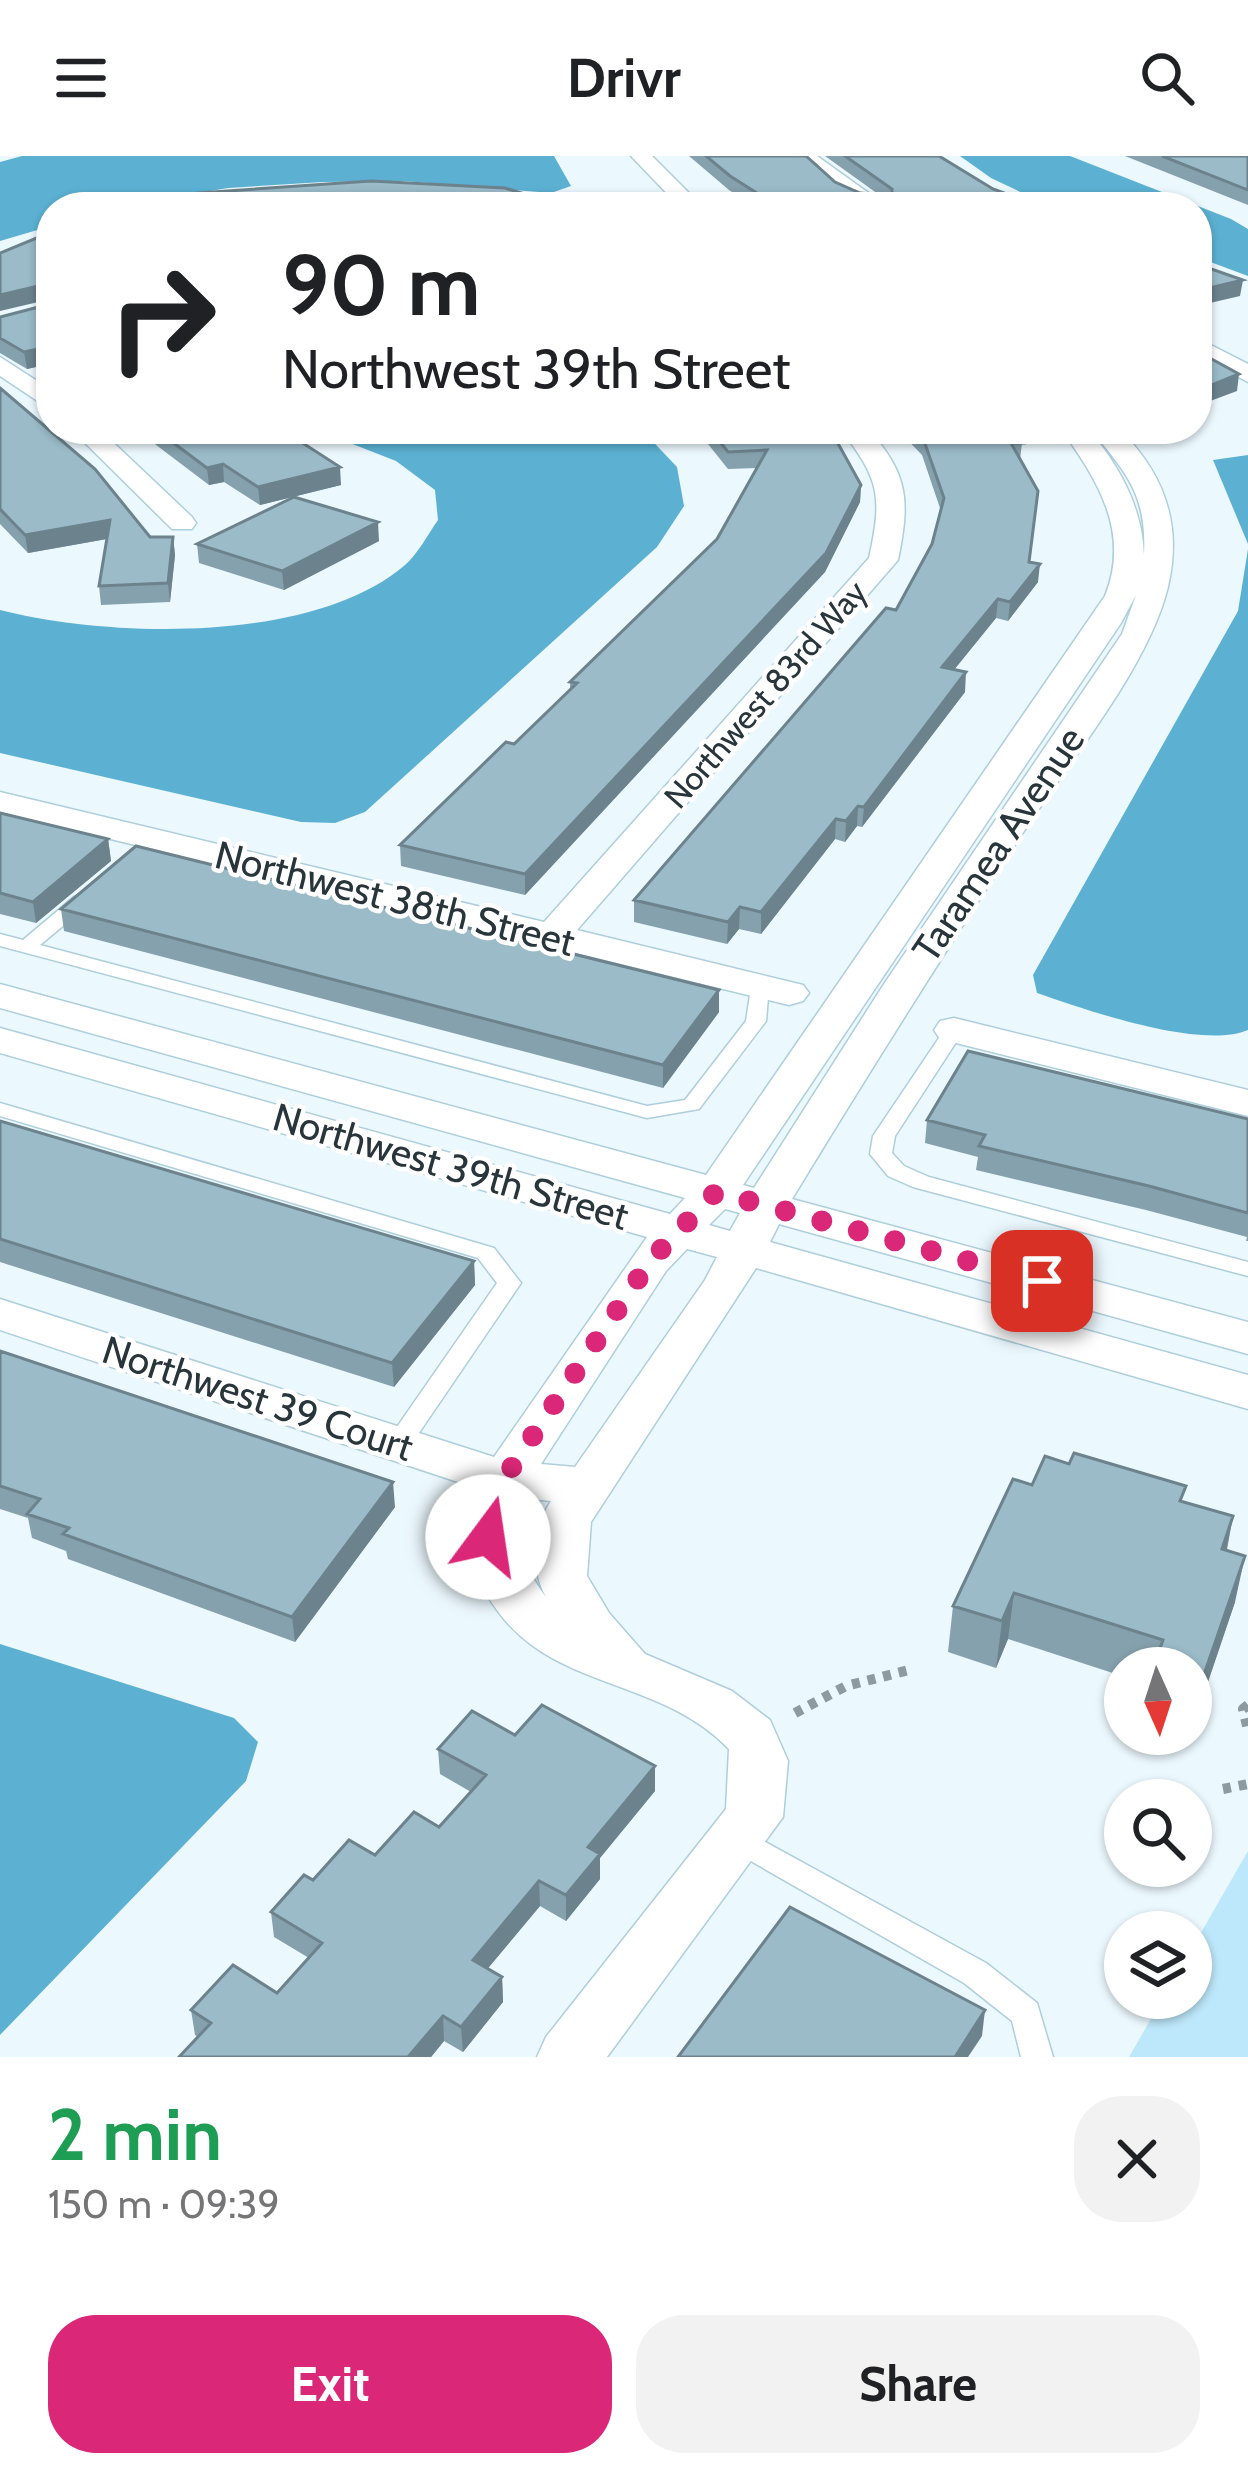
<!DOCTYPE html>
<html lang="en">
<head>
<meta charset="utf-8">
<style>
	body { margin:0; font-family:Cabin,sans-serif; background:#f2f2f2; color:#202124; height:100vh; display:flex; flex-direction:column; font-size:45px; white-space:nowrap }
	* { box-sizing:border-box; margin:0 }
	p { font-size:39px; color:#757577 }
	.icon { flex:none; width:66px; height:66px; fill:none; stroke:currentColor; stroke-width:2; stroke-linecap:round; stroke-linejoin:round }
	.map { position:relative; height:1901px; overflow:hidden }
	.side { display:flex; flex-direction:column; background:#fff; flex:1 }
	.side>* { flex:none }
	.hud { position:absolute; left:36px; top:36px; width:1176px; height:252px; border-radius:48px; box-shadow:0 3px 9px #0004; background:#fff; color:#202124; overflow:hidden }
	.needle { width:78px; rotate:177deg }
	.buttons { position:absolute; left:1104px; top:1491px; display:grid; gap:24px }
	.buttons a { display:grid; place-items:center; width:108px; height:108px; border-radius:50%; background:#fff; box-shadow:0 3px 9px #0004; font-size:60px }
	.pin { position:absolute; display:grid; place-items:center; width:102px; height:102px; color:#fff; margin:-51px; border-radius:24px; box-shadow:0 6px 18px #0006 }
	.me { position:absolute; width:132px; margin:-66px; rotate:14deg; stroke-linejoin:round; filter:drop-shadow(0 0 9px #0008) }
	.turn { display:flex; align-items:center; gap:42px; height:252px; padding:0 48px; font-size:54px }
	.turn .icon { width:156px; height:156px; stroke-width:2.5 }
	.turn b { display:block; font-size:84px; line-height:102px }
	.round { display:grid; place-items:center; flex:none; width:126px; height:126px; border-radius:48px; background:#f2f2f2 }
	.headline { display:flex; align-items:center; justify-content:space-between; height:204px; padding:0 48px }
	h1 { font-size:72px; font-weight:700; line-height:90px; color:#1e9e55 }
	.cta { display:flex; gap:24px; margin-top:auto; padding:24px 48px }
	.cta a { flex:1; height:138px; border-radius:48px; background:#db2777; color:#fff; font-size:48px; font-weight:700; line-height:138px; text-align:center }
	.cta a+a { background:#f2f2f2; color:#202124 }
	header { display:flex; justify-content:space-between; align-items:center; height:156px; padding:0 48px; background:#fff; font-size:54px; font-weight:700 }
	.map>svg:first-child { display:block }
	.green { fill:#bde7fa }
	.water { fill:#5cb1d3 }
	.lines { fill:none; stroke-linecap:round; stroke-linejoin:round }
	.service-casing { stroke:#aecedc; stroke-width:3 }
	.minor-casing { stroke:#aecedc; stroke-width:3 }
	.path { stroke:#8d9aa0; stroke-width:10; stroke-dasharray:8 8; stroke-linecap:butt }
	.service { fill:#fff; fill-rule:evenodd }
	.minor { fill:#fff; fill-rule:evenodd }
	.wall { fill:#85a1ad }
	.shaded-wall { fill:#6c838d }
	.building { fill:#9bbbc9; stroke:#6c838d; stroke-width:3 }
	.route { stroke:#db2777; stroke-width:21; stroke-dasharray:0 37.8 }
	.labels { text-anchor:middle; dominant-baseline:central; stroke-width:9; stroke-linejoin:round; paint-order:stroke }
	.far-street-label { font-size:33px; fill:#28353a; stroke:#fff }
	.street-label { font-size:39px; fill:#28353a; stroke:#fff }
</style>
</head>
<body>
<header><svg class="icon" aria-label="menu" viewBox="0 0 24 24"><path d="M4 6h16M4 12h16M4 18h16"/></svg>Drivr<svg class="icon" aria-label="search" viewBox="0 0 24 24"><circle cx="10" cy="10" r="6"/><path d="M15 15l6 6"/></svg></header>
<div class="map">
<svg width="1248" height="1901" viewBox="0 0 1248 1901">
	<rect width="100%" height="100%" fill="#ebf8fe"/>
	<!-- green -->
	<path class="green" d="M1248 1695V1901H1129L1163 1842H1191V1794Z"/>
	<!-- water -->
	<path class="water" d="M22 0H554L571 30 551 37 404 25 323 26 228 32 115 51H51V70L0 85V6Z
		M960 0H1070L1231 63 1248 73V120L1197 101V51H1052L991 22Z
		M314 273H641L677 311 684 350 657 391 365 656 335 667 301 666 0 597V454C110 482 313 488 405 409 418 398 428 378 438 364L435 334 396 305Z
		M1248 299V388L1213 304Z
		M1248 393V874C1201 894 1086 854 1037 837L1033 819 1238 455Z
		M0 1488 234 1562 258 1586 246 1625 0 1879Z"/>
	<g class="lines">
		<defs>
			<path id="service" d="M81 739 88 741 90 745 88 749 40 789 647 950 685 944 746 865 752 826 759 824 769 830 766 865 699 953 647 962 0 790V778L23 784 74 741Z
				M954 868 964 874 895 980 892 997 904 1010 929 1021 1248 1106V1120L913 1031 888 1020 870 998 873 980 947 870Z
				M0 947 494 1092 521 1127 408 1293H390L387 1287 390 1281 497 1127 478 1102 0 960Z
				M738 1671 986 1807 1037 1847 1053 1901H1021L1012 1865 964 1827 728 1692 723 1683 728 1674Z"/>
			<path id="minor" d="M631 0H652L703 51H680Z
				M795 0H817L888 51C849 51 820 28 795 0Z
				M1197 182 1248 208V226L1197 199Z
				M0 201 51 234V254L0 220Z
				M71 273H99L192 361 196 367 192 373H172Z
				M841 273H868C909 319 910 345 898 404L577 774 803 829 809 837 803 845 789 849 0 656V636L544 766 869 402C883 339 879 324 841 273Z
				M1061 273H1088C1119 309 1142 350 1144 399 1147 337 1126 318 1091 273H1119C1161 314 1181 362 1170 421 1156 501 1072 602 1026 672 946 794 868 918 792 1043L1248 1166V1198L779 1068 770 1086 1248 1219V1253L756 1112 591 1366 587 1420 609 1457 645 1498 732 1535 770 1564 788 1605 783 1661 607 1901H537L546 1881 726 1653 729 1593C649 1509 517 1542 471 1402 464 1380 462 1351 473 1331L0 1174V1143L494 1301 647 1081 0 897V872L670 1058 685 1042 0 852V828L706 1019 1105 440C1131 376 1097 323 1061 273ZM1136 439 1122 478 884 828 754 1032 743 1029 1121 467ZM725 1053 740 1057 730 1075 709 1069ZM687 1093 717 1101 705 1124 575 1311 541 1308 666 1115ZM519 1342 551 1345C532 1373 530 1412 546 1441 524 1413 511 1377 519 1342Z
				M954 862 1248 934V960L940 883 934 874 940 865Z"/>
		</defs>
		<!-- service casing -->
		<use href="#service" class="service-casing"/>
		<!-- minor casing -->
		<use href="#minor" class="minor-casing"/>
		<!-- path -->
		<path class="path" d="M1248 1549 1243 1553 1248 1574
			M795 1557 846 1530 913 1513
			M1223 1633 1248 1628"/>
		<!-- service -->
		<use href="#service" class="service"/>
		<!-- minor -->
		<use href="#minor" class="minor"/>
	</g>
	<!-- wall -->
	<path class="wall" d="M689 0H806L835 26 860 37 878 38 825 0H939L993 33 1043 51H755L729 34Z
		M1125 0H1248V49Z
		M198 37 566 51H200Z
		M51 76V209L49 208 27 213 0 197V161L50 148Z
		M0 232 150 381H173L175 399 170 446 101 449 99 430 107 383 28 397 0 368Z
		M135 273H281L341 329 260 349 224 326 209 329Z
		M700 273H830L861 329 860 346 825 416 525 739 401 710 400 689 514 588 570 534V526L717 383 757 312 728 313 700 278Z
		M897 273H1007L1022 287 1020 304 1029 406 1038 426 1008 465 996 462 954 514 965 536 862 671 857 670 845 686 835 683 761 778 739 773 727 788 634 766V744L896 454 932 388 941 355 922 299Z
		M379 385 284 434 199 407 197 388Z
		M0 657 108 683 111 705 36 767 0 758Z
		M61 753 719 834V856L663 932 64 775Z
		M1248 963V1085H1246L1247 1081 1146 1054 976 1014 978 1001 925 987 927 964Z
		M0 965 474 1105 475 1129 394 1231 0 1106Z
		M0 1195 395 1351 295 1486 68 1403 66 1395 32 1382 28 1362 0 1353Z
		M1183 1345 1233 1360 1227 1394 1235 1446 1191 1576V1512H1125V1521L1008 1483 996 1512 948 1496 953 1450Z
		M515 1579 655 1610V1635L600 1702V1723L566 1765 540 1750 488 1812 502 1821 503 1846 463 1896 444 1885 431 1901H179L198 1881 195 1879 191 1854 277 1837 309 1802 274 1781 271 1756 313 1724 439 1671 471 1636 440 1618 438 1593Z"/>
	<!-- shaded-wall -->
	<path class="shaded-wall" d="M1243 124 1240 140 1197 150V135Z
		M51 127V143L0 155V139Z
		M47 191 49 208 27 213 24 196Z
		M1239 218 1237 235 1197 250V235Z
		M223 308 224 326 209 329 207 312Z
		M340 311 341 329 260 349 258 331Z
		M861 329 860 346 825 416 525 739V718Z
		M110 364 112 382 28 397 25 379Z
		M378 366 379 385 284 434 282 415Z
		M173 381 175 399 170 446 168 427Z
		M1040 408 1038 426 1008 465 1010 446Z
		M998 443 996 462 940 531 942 511Z
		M966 516 965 536 862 671 864 651Z
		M858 650 857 670 845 686 846 665Z
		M836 663 835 683 761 778V756Z
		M108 683 111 705 36 767 33 746Z
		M740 751 739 773 727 788 728 766Z
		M719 834V856L663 932V909Z
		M474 1105 475 1129 394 1231 392 1207Z
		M393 1326 395 1351 295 1486 292 1461Z
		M1233 1360 1224 1406 1222 1393Z
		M1245 1400 1235 1446 1191 1576 1200 1530Z
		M1014 1437 1008 1483 996 1512 1002 1465Z
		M655 1610V1635L600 1702V1723L566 1765V1739L588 1691Z
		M539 1725 540 1750 474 1829 473 1804Z
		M502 1821 503 1846 463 1896 461 1871Z
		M985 1854 982 1880 968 1901H955Z
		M443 1860 444 1885 431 1901H408Z"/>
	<!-- building -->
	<path class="building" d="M706 0H806L835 26 860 37 892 40V33L845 0H939L993 33 1043 51H779L730 20Z
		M1162 0H1248V34Z
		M371 25 505 32 566 51H209L198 37Z
		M51 76V127L0 139V97Z
		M1197 108 1243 124 1197 135Z
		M51 136V194L47 191 24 196 0 182V161L50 148Z
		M1197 195 1239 218 1197 235Z
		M0 232 95 313 150 381H173L168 427 99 430 110 364 25 379 0 353Z
		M155 273H281L340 311 258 331 223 308 207 312Z
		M710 273H830L861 329 826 397 525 718 400 689 506 586 514 588 577 527 570 526 717 383 767 294 728 296Z
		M915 273H1007L1022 287H1011L1038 335 1029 406 1040 408 1010 446 998 443 942 511 966 516 864 651 858 650 846 665 836 663 761 756 740 751 728 766 634 744 886 452 896 454 932 388 944 342 923 282Z
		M294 341 378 366 282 415 197 388Z
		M0 657 108 683 33 746 0 737Z
		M136 690 719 834 663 909 61 753Z
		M968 895 1248 963V1057L1149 1030 979 990 985 979 927 964Z
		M0 965 474 1105 392 1207 0 1083Z
		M0 1195 393 1326 292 1461 63 1378 69 1372 27 1358 40 1343 0 1330Z
		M1074 1297 1186 1330 1180 1345 1233 1360 1222 1393 1245 1400 1200 1530 1191 1527V1512H1153L1163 1484 1014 1437 1002 1465 953 1450 1013 1323 1032 1329 1045 1300 1069 1308Z
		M542 1549 655 1610 588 1691 600 1698 566 1739 539 1725 473 1804 502 1821 461 1871 443 1860 408 1901H179L211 1867 191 1854 233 1809 277 1837 322 1787 271 1756 304 1719 313 1724 349 1684 375 1699 414 1656 439 1671 486 1619 438 1593 472 1555 515 1579Z
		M790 1751 985 1854 955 1901H678Z"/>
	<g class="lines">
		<!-- route -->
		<path class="route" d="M488 1381 491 1345 504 1323 650 1105 716 1036 1042 1125"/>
	</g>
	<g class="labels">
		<!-- far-street labels -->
		<g class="far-street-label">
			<text transform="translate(765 538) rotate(-49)">Northwest 83rd Way</text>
		</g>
		<!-- street labels -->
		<g class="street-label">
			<text transform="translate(998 688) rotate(-56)">Taramea Avenue</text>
			<text transform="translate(395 742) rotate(14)">Northwest 38th Street</text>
			<text transform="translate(451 1010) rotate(16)">Northwest 39th Street</text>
			<text transform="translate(258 1242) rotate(18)">Northwest 39 Court</text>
		</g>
	</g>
</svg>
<div class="buttons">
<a><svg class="needle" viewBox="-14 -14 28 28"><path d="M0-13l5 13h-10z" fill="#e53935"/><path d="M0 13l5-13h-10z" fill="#757577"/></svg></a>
<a><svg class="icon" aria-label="search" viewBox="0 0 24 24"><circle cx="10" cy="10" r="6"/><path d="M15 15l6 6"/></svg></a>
<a><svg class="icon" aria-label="layers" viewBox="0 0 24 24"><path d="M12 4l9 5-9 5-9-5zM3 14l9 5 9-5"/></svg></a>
</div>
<div class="pin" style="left:1042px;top:1125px;background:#d93025"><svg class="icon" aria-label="arrive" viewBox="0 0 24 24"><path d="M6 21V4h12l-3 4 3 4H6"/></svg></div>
<svg class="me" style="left:488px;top:1381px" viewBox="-20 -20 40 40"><circle r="19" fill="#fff"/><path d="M0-13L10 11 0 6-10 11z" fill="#db2777"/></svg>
<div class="hud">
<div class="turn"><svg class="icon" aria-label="right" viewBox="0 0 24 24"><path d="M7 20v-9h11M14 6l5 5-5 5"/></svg><div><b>90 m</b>Northwest 39th Street</div></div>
</div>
</div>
<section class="side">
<div class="headline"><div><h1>2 min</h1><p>150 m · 09:39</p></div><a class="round"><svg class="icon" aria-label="close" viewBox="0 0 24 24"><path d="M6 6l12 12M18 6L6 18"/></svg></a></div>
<div class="cta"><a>Exit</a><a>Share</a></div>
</section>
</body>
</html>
